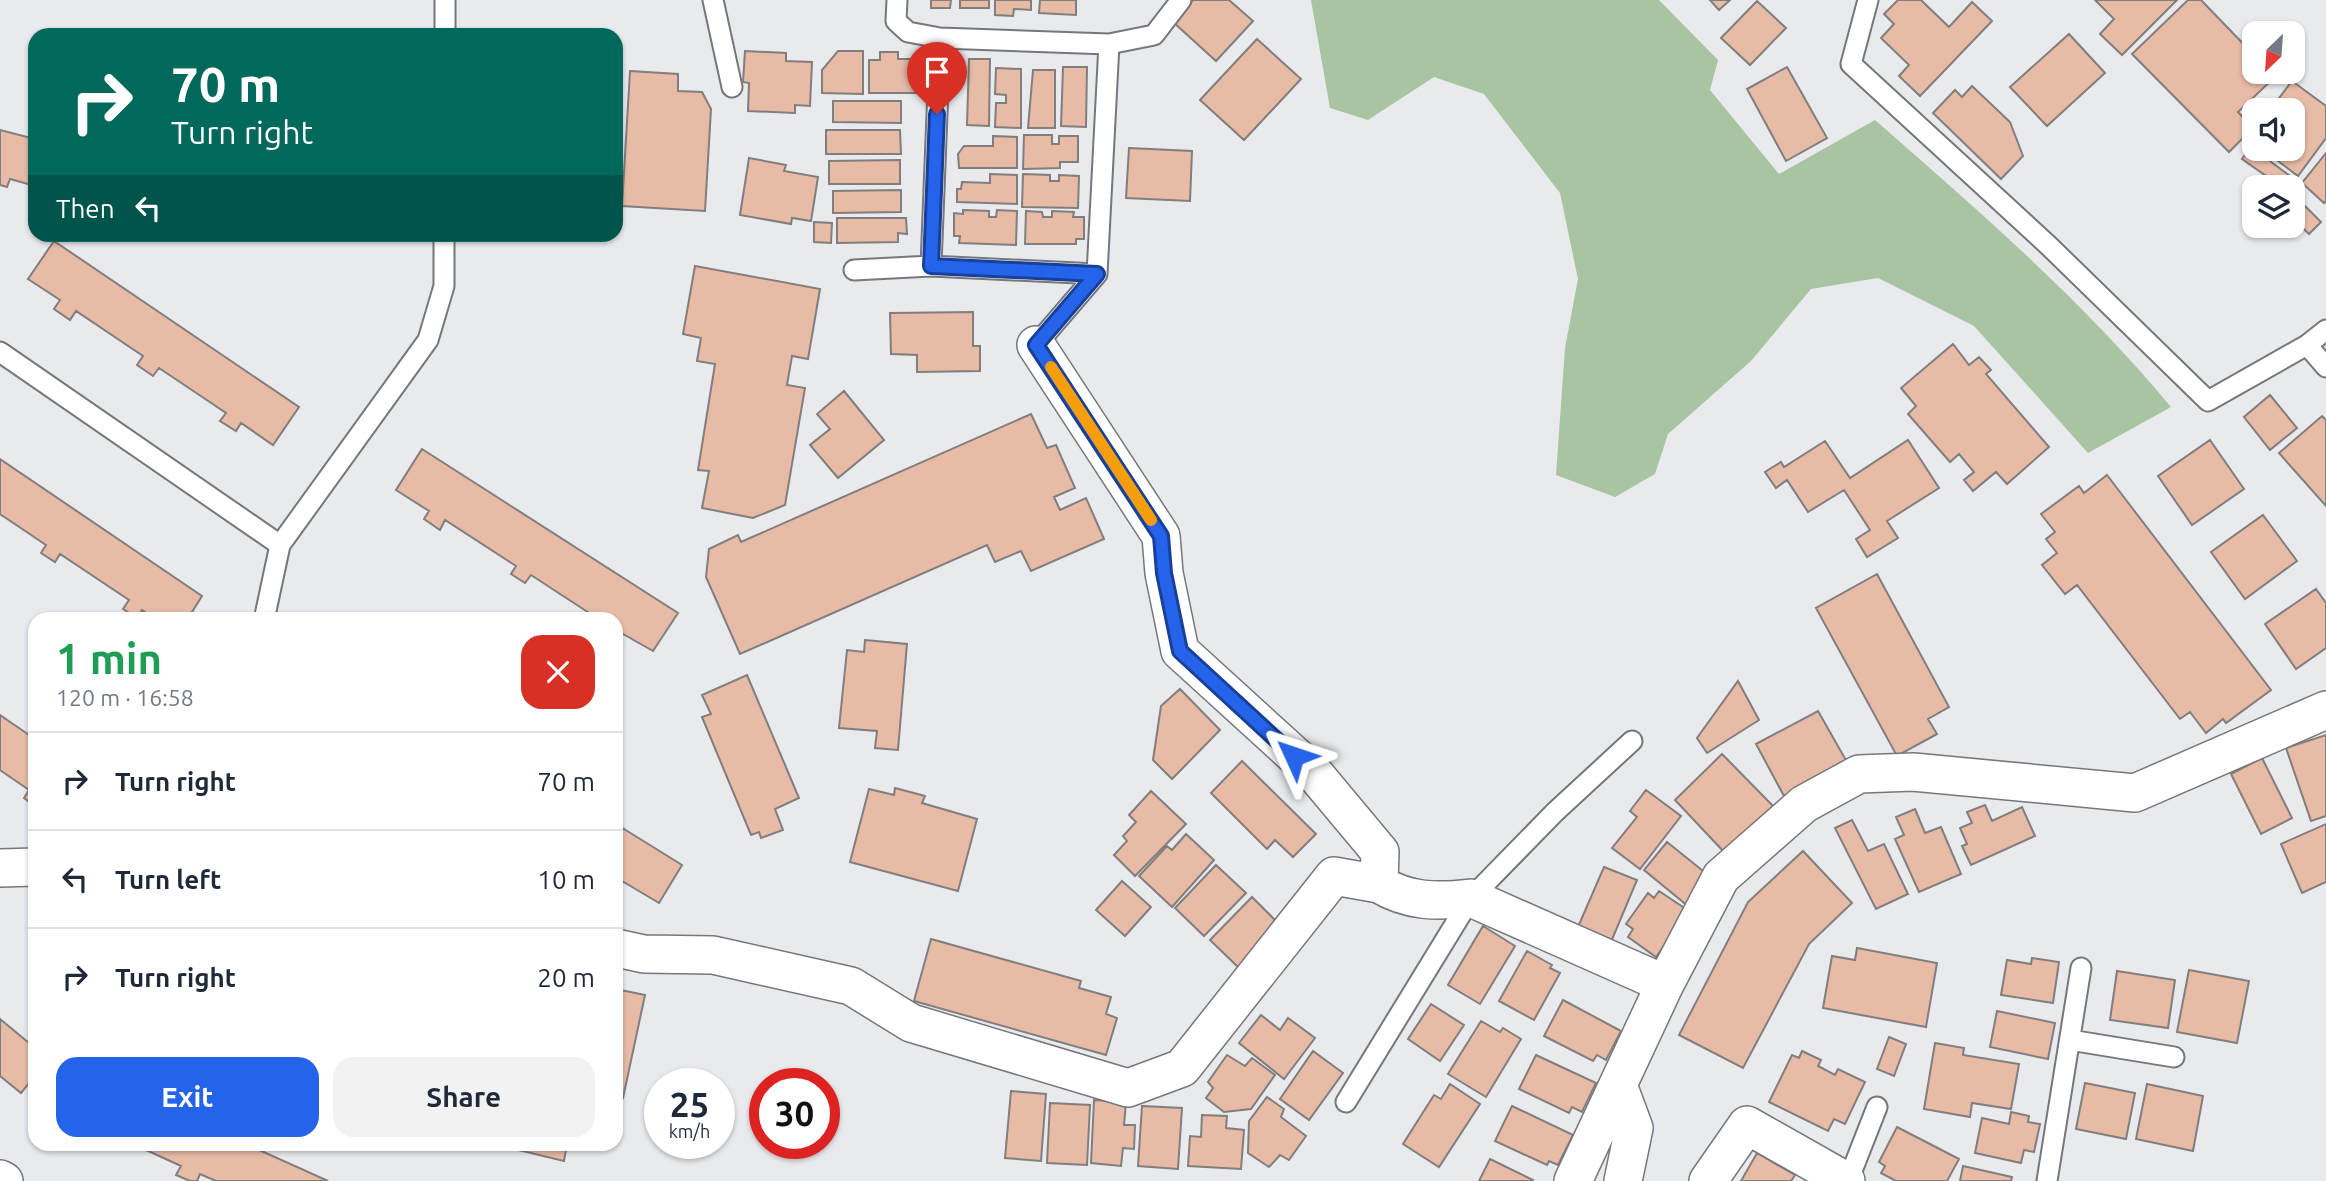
<!DOCTYPE html>
<html lang="en">
<head>
<meta charset="utf-8">
<style>
	body { margin:0; font-family:Ubuntu,sans-serif; background:#f2f2f3; color:#1f2937; height:100vh; display:flex; flex-direction:column; font-size:26px; white-space:nowrap }
	* { box-sizing:border-box; margin:0 }
	p { font-size:23px; color:#747a83 }
	.icon { flex:none; width:38px; height:38px; fill:none; stroke:currentColor; stroke-width:2; stroke-linecap:round; stroke-linejoin:round }
	.map { position:relative; flex:1; overflow:hidden }
	.sheet { position:absolute; left:28px; top:612px; width:595px; height:539px; display:flex; flex-direction:column; background:#fff; border-radius:21px; box-shadow:0 2px 5px #0004 }
	.sheet>* { flex:none }
	.top-card { position:absolute; left:28px; top:28px; width:595px; height:214px; border-radius:21px; box-shadow:0 2px 5px #0004; background:#00695c; color:#fff; overflow:hidden }
	.needle { width:46px; rotate:205deg }
	.buttons { position:absolute; left:2242px; top:21px; display:grid; gap:14px }
	.buttons a { display:grid; place-items:center; width:63px; height:63px; border-radius:14px; background:#fff; box-shadow:0 2px 5px #0004; font-size:35px }
	.speed { position:absolute; left:644px; top:1068px; display:flex; gap:14px; font-size:35px; font-weight:700; text-align:center }
	.speed>* { display:grid; place-content:center; width:91px; height:91px; border-radius:50%; background:#fff; box-shadow:0 2px 5px #0004; line-height:1 }
	.speed small { font-size:18px; font-weight:400 }
	.speed .limit { border:10px solid #d22; background:#fff; color:#111 }
	.pin { position:absolute; display:grid; place-items:center; width:60px; height:60px; color:#fff; margin:-72px -30px; border-radius:50% 50% 50% 0; rotate:-45deg; box-shadow:0 0 7px #0007 }
	.pin .icon { rotate:45deg }
	.me { position:absolute; width:77px; margin:-38px; rotate:312deg; stroke-linejoin:round; filter:drop-shadow(0 0 5px #0008) }
	.turn { display:flex; align-items:center; gap:24px; height:147px; padding:0 28px; font-size:32px }
	.turn .icon { width:91px; height:91px; stroke-width:2.5 }
	.turn b { display:block; font-size:49px; line-height:60px }
	.then { display:flex; align-items:center; height:66px; padding:0 28px; background:#0003; gap:14px; font-size:26px }
	.round { display:grid; place-items:center; flex:none; width:74px; height:74px; border-radius:21px; background:#f2f2f3 }
	.head { display:flex; align-items:center; justify-content:space-between; height:119px; padding:0 28px }
	h1 { font-size:42px; font-weight:600; line-height:52px; color:#1e9e55 }
	.button { display:flex; gap:14px; margin-top:auto; padding:14px 28px }
	.button a { flex:1; height:80px; border-radius:21px; background:#2563eb; color:#fff; font-size:28px; font-weight:600; line-height:80px; text-align:center }
	.button a+a { background:#f2f2f3; color:#1f2937 }
	ul { padding:0; list-style:none }
	li { display:flex; align-items:center; gap:21px; height:98px; padding:0 28px; border-top:2px solid #e0e1e3 }
	li div { flex:1 }
	li b { display:block; font-size:26px }
	li em { font-style:normal }
	.map>svg:first-child { display:block }
	.green { fill:#a8c4a0 }
	.building { fill:#e8bba7; stroke:#817e7d; stroke-width:2 }
	.lines { fill:none; stroke-linecap:round; stroke-linejoin:round }
	.service-casing { stroke:#76777a; stroke-width:23 }
	.minor-casing { stroke:#76777a; stroke-width:40 }
	.service { stroke:#fff; stroke-width:19 }
	.minor { stroke:#fff; stroke-width:37 }
	.route-casing { stroke:#184099; stroke-width:18 }
	.route { stroke:#2563eb; stroke-width:12 }
	.slow { stroke:#f59e0b; stroke-width:12 }
</style>
</head>
<body>
<div class="map">
<svg width="2326" height="1181" viewBox="0 0 2326 1181">
	<rect width="100%" height="100%" fill="#e9eaed"/>
	<!-- green -->
	<path class="green" d="M1311 0H1659L1718 60 1710 90 1779 174 1875 120C1978 210 2083 301 2171 407L2088 453 1974 326 1878 278 1811 289 1751 361 1668 434 1655 474 1615 497 1556 475 1565 348 1578 279 1560 193 1484 94 1434 77 1368 120 1330 108Z"/>
	<!-- building -->
	<path class="building" d="M931 0H951L950 8H931Z
		M960 0H989V8H960Z
		M995 0H1031V10L1014 9 1013 16 995 15Z
		M1040 0H1076V15L1039 13Z
		M1193 0H1229L1253 21 1216 61 1173 22Z
		M1710 0H1730L1719 10Z
		M1898 0H1921L1949 27 1972 2 1992 21 1920 96 1899 76 1909 65 1881 38 1894 24 1884 14Z
		M2095 0H2177L2122 55 2100 34 2114 19Z
		M2188 0H2201L2254 55V72H2271L2275 77 2238 112 2253 128 2229 152 2132 54Z
		M1757 1 1786 28 1750 65 1721 38Z
		M2069 34 2105 73 2047 126 2010 87Z
		M1257 39 1301 79 1244 140 1200 100Z
		M745 51 786 53V61L812 62 810 106 795 105V113L748 111 749 83 743 82Z
		M838 51H863V94L822 93V70Z
		M880 52H898V59H911V66H916V93H869V60H880Z
		M969 59H990L989 126 967 125Z
		M1063 67H1087L1086 127 1061 126Z
		M1787 67 1827 138 1786 161 1747 89Z
		M996 68 1021 69V128L995 127 996 103H1006V95L995 94Z
		M1033 70H1055V128H1028Z
		M630 71 678 74V91L702 92 711 109 705 211 622 206Z
		M2292 81 2326 106V138L2298 176 2262 149H2292V110H2270Z
		M1972 86 2010 122 2023 156 2001 179 1933 113 1955 90 1962 97Z
		M833 101H901V123L833 122Z
		M0 130 35 139V186L10 179 7 187 0 185Z
		M826 130H900L901 154H826Z
		M1024 135H1052V144H1059V136H1078V162H1060V168L1023 169Z
		M993 136 1017 137V168H959L958 154 964 146H993Z
		M2251 147 2290 176 2282 187 2242 159Z
		M1129 148 1192 151 1190 201 1126 198Z
		M2326 153V201L2324 203 2302 183Z
		M749 158 786 165 784 171 818 177 811 221 792 218 791 224 740 215Z
		M900 160V184H829V161Z
		M990 174 1017 175V204L957 202V189H961L962 182 990 183Z
		M1023 174 1050 175V181H1059V175L1079 176 1078 208 1022 207Z
		M901 190V212L833 213V191Z
		M2298 199 2321 222 2309 234 2292 218V204Z
		M963 210 989 211V217H996L997 210 1017 211 1016 245 959 243 960 236H954V213L963 214Z
		M1026 211 1042 212 1043 217H1052V211L1074 212 1073 217H1084V239H1076V244H1025Z
		M837 218H906L907 234 898 233V242L837 243Z
		M814 222 832 223 831 243 814 242Z
		M54 241 299 407 273 445 241 423 236 431 220 421 226 413 159 368 153 376 137 365 143 356 76 311 70 320 54 309 60 300 28 279Z
		M695 266 820 289 808 359 792 356 787 385 805 388 785 505 753 518 702 508 709 471 698 470 715 364 697 361 701 338 683 334Z
		M973 312V346H980V371L917 372V355L891 354 890 313Z
		M1953 344 1969 365 1979 357 1991 370 1986 374 2049 447 2007 484 1996 472 1973 491 1964 480 1974 472 1959 454 1950 462 1908 414 1916 406 1901 388Z
		M844 391 884 440 838 478 810 445 830 429 817 414Z
		M2270 395 2297 428 2270 450 2244 417Z
		M1031 414 1047 448 1056 445 1075 488 1054 497 1060 510 1086 498 1104 539 1031 571 1021 551 995 562 987 545 740 654 706 577 709 549 738 535 741 542Z
		M2322 416 2326 420V506L2279 453Z
		M1908 440 1939 488 1887 521 1898 538 1867 557 1856 539 1870 530 1844 490 1808 512 1787 480 1776 488 1765 472 1781 462 1784 467 1825 441 1850 478Z
		M2210 440 2244 489 2192 525 2158 476Z
		M422 449 678 613 653 651 616 630V620H600L531 575 525 583 511 574 516 566 445 520 440 530 424 519 429 511 396 490Z
		M0 459 202 596 187 620H156L142 610 137 618 123 609 129 600 60 554 55 562 41 553 46 545 0 514Z
		M2107 475 2271 690 2226 723 2223 719 2206 733 2190 712 2180 719 2077 585 2065 594 2042 565 2057 553 2046 539 2055 532 2041 514 2079 486 2084 493Z
		M2263 515 2297 561 2245 599 2211 552Z
		M1877 574 1949 707 1928 719 1937 734 1897 756 1816 608Z
		M2316 589 2326 603V648L2296 669 2265 624Z
		M865 640 907 644 898 750 875 748 877 731 839 728 847 650 864 652Z
		M747 675 799 798 775 809 783 830 761 838 759 832 751 835 702 717 711 714 702 695Z
		M1738 681 1759 720 1707 753 1697 738Z
		M1180 689 1220 730 1172 779 1153 760 1161 706Z
		M1818 711 1847 762 1784 796 1756 744Z
		M0 715 35 739V806L24 798 29 790 0 770Z
		M2326 735V816L2311 821 2286 748Z
		M1722 754 1773 806 1725 853 1675 800Z
		M2262 758 2292 818 2261 834 2231 774Z
		M1242 761 1316 834 1293 857 1275 840 1267 849 1211 793Z
		M895 788 925 796 922 803 977 819 958 891 850 862 869 789 894 795Z
		M1646 790 1681 816 1640 869 1612 848 1637 817 1630 811Z
		M1151 791 1186 824 1135 876 1114 855 1127 841 1123 836 1136 822 1129 815Z
		M1985 805 1992 821 2022 807 2035 836 1971 865 1962 846 1967 844 1960 828 1972 823 1967 812Z
		M1915 809 1925 833 1941 827 1961 874 1919 892 1895 839 1904 835 1896 817Z
		M1852 820 1868 851 1884 844 1908 894 1876 909 1835 828Z
		M616 824 682 865 659 903 622 881 616 889Z
		M2326 824V882L2302 893 2281 844Z
		M1186 834 1214 860 1172 907 1139 876 1167 846 1172 850Z
		M1667 842 1708 875 1689 907 1644 870Z
		M1803 851 1852 903 1809 944 1743 1068 1679 1035 1748 902Z
		M1216 865 1246 893 1204 936 1175 908Z
		M1604 867 1637 880 1611 942 1578 927Z
		M1122 881 1151 907 1125 936 1096 910Z
		M1659 891 1689 911 1656 957 1628 937 1633 929 1626 924 1648 893 1654 898Z
		M1252 897 1280 925 1239 968 1210 940Z
		M1483 926 1515 946 1480 1004 1448 985Z
		M931 939 1081 981 1079 988 1111 997 1106 1014 1117 1018 1106 1055 914 1001Z
		M1857 948 1937 963 1926 1027 1823 1008 1832 956 1855 960Z
		M1527 951 1552 965 1550 968 1560 973 1534 1020 1499 1001Z
		M2032 958 2059 962 2053 1003 2001 995 2007 960 2031 964Z
		M2189 970 2249 981 2237 1043 2177 1032Z
		M2117 971 2175 980 2168 1028 2110 1020Z
		M616 989 645 995 623 1098 616 1096Z
		M1563 1000 1621 1031 1606 1060 1597 1055 1593 1061 1544 1036Z
		M1431 1004 1464 1025 1440 1061 1408 1039Z
		M1997 1011 2055 1023 2048 1059 1990 1047Z
		M1261 1015 1280 1030 1288 1018 1315 1038 1284 1079 1239 1043Z
		M0 1019 35 1048V1076L21 1093 0 1076Z
		M1481 1021 1500 1032 1503 1028 1521 1039 1486 1097 1448 1074Z
		M1889 1037 1906 1044 1894 1076 1877 1069Z
		M1935 1043 1964 1048 1963 1055 2019 1064 2011 1109 1972 1103 1970 1117 1924 1109Z
		M1313 1051 1343 1073 1309 1120 1280 1099Z
		M1802 1051 1821 1060 1818 1066 1835 1075 1838 1069 1865 1082 1845 1124 1834 1119 1828 1131 1769 1102 1792 1055 1799 1058Z
		M1227 1055 1245 1066 1252 1058 1275 1075 1251 1109 1224 1112 1206 1098 1213 1088 1208 1082Z
		M1536 1055 1596 1083 1582 1112 1572 1107 1569 1113 1519 1089Z
		M2085 1083 2135 1093 2126 1139 2076 1129Z
		M1450 1084 1480 1104 1439 1167 1403 1144 1434 1095 1441 1099Z
		M2147 1084 2203 1096 2193 1151 2136 1139Z
		M1011 1091 1046 1094 1041 1161 1005 1158Z
		M1267 1097 1284 1109 1281 1117 1306 1136 1289 1160 1280 1155 1269 1167 1248 1153 1249 1121Z
		M1094 1100 1126 1102 1124 1125H1135L1134 1149 1123 1148 1121 1166 1091 1163Z
		M1050 1103 1090 1105 1087 1165 1047 1163Z
		M1142 1106 1182 1108 1178 1169 1138 1166Z
		M1512 1106 1573 1135 1558 1165 1549 1161 1547 1165 1495 1141Z
		M2011 1112 2029 1116 2028 1122 2040 1124 2034 1152 2024 1150 2021 1163 1975 1153 1982 1118 2009 1124Z
		M1202 1115 1227 1116 1226 1128 1244 1130 1241 1169 1188 1166 1190 1136 1201 1137Z
		M1897 1127 1959 1159 1947 1181H1896L1881 1173 1885 1166 1879 1162Z
		M133 1144H246L328 1181H216L200 1174 197 1181H190L176 1175 181 1166Z
		M493 1144H567L564 1161Z
		M1757 1153 1795 1175 1791 1181H1741Z
		M1490 1159 1533 1180 1532 1181H1479Z
		M1963 1166 2012 1177 2011 1181H1960Z"/>
	<g class="lines">
		<defs>
			<path id="service" d="M713 0 732 87
				M897 0 896 21 908 32 940 38 1109 44 1097 274 1036 345
				M1868 0 1851 64 2049 246 2208 401 2307 345 2326 330
				M445 35V0
				M1109 44 1154 35 1181 0
				M931 266 940 38
				M854 270 931 266 1097 274
				M2307 345 2326 367
				M0 352 280 545
				M264 620 280 545 428 340 444 286V234
				M2070 1040 2174 1057
				M1346 1102 1471 898 1555 812 1632 741
				M1848 1181 1877 1107
				M2047 1181 2081 968"/>
			<path id="minor" d="M1036 345 1161 536 1164 573 1180 651 1314 773 1380 852 1379 884C1409 902 1437 902 1471 898L1665 984
				M0 868 35 867
				M616 948 644 954 713 955 851 986 911 1023 1128 1088 1182 1068 1334 876 1379 884
				M1618 1085 1634 1128 1623 1181
				M0 1179 4 1181
				M1573 1181 1665 984 1721 877 1804 804 1859 774 1913 772 2135 793 2326 710
				M1708 1181 1747 1125 1846 1181"/>
		</defs>
		<!-- service casing -->
		<use href="#service" class="service-casing"/>
		<!-- minor casing -->
		<use href="#minor" class="minor-casing"/>
		<!-- service -->
		<use href="#service" class="service"/>
		<!-- minor -->
		<use href="#minor" class="minor"/>
	</g>
	<g class="lines">
		<defs>
			<path id="route" d="M937 114 931 266 1097 274 1036 345 1161 536 1164 573 1180 651 1294 756"/>
		</defs>
		<!-- route casing -->
		<use href="#route" class="route-casing"/>
		<!-- route -->
		<use href="#route" class="route"/>
		<!-- slow -->
		<path class="slow" d="M1051 367 1151 520"/>
	</g>
</svg>
<div class="buttons">
<a><svg class="needle" viewBox="-14 -14 28 28"><path d="M0-13l5 13h-10z" fill="#e53935"/><path d="M0 13l5-13h-10z" fill="#747a83"/></svg></a>
<a><svg class="icon" aria-label="sound" viewBox="0 0 24 24"><path d="M4 9h4l5-4v14l-5-4H4zM17 9q2 3 0 6"/></svg></a>
<a><svg class="icon" aria-label="layers" viewBox="0 0 24 24"><path d="M12 4l9 5-9 5-9-5zM3 14l9 5 9-5"/></svg></a>
</div>
<div class="speed"><div>25<small>km/h</small></div><div class="limit">30</div></div>
<div class="pin" style="left:937px;top:114px;background:#d93025"><svg class="icon" aria-label="arrive" viewBox="0 0 24 24"><path d="M6 21V4h12l-3 4 3 4H6"/></svg></div>
<svg class="me" style="left:1294px;top:756px" viewBox="-20 -20 40 40"><path d="M0-17L14 15 0 8-14 15z" fill="#2563eb" stroke="#fff" stroke-width="4"/></svg>
<div class="top-card">
<div class="turn"><svg class="icon" aria-label="right" viewBox="0 0 24 24"><path d="M7 20v-9h11M14 6l5 5-5 5"/></svg><div><b>70 m</b>Turn right</div></div>
<div class="then">Then<svg class="icon" aria-label="left" viewBox="0 0 24 24"><path d="M17 20v-9H6M10 6l-5 5 5 5"/></svg></div>
</div>
<section class="sheet">
<div class="head"><div><h1>1 min</h1><p>120 m · 16:58</p></div><a class="round" style="background:#d93025;color:#fff"><svg class="icon" aria-label="close" viewBox="0 0 24 24"><path d="M6 6l12 12M18 6L6 18"/></svg></a></div>
<ul>
<li><svg class="icon" aria-label="right" viewBox="0 0 24 24"><path d="M7 20v-9h11M14 6l5 5-5 5"/></svg><div><b>Turn right</b></div><em>70 m</em></li>
<li><svg class="icon" aria-label="left" viewBox="0 0 24 24"><path d="M17 20v-9H6M10 6l-5 5 5 5"/></svg><div><b>Turn left</b></div><em>10 m</em></li>
<li><svg class="icon" aria-label="right" viewBox="0 0 24 24"><path d="M7 20v-9h11M14 6l5 5-5 5"/></svg><div><b>Turn right</b></div><em>20 m</em></li>
</ul>
<div class="button"><a>Exit</a><a>Share</a></div>
</section>
</div>
</body>
</html>
